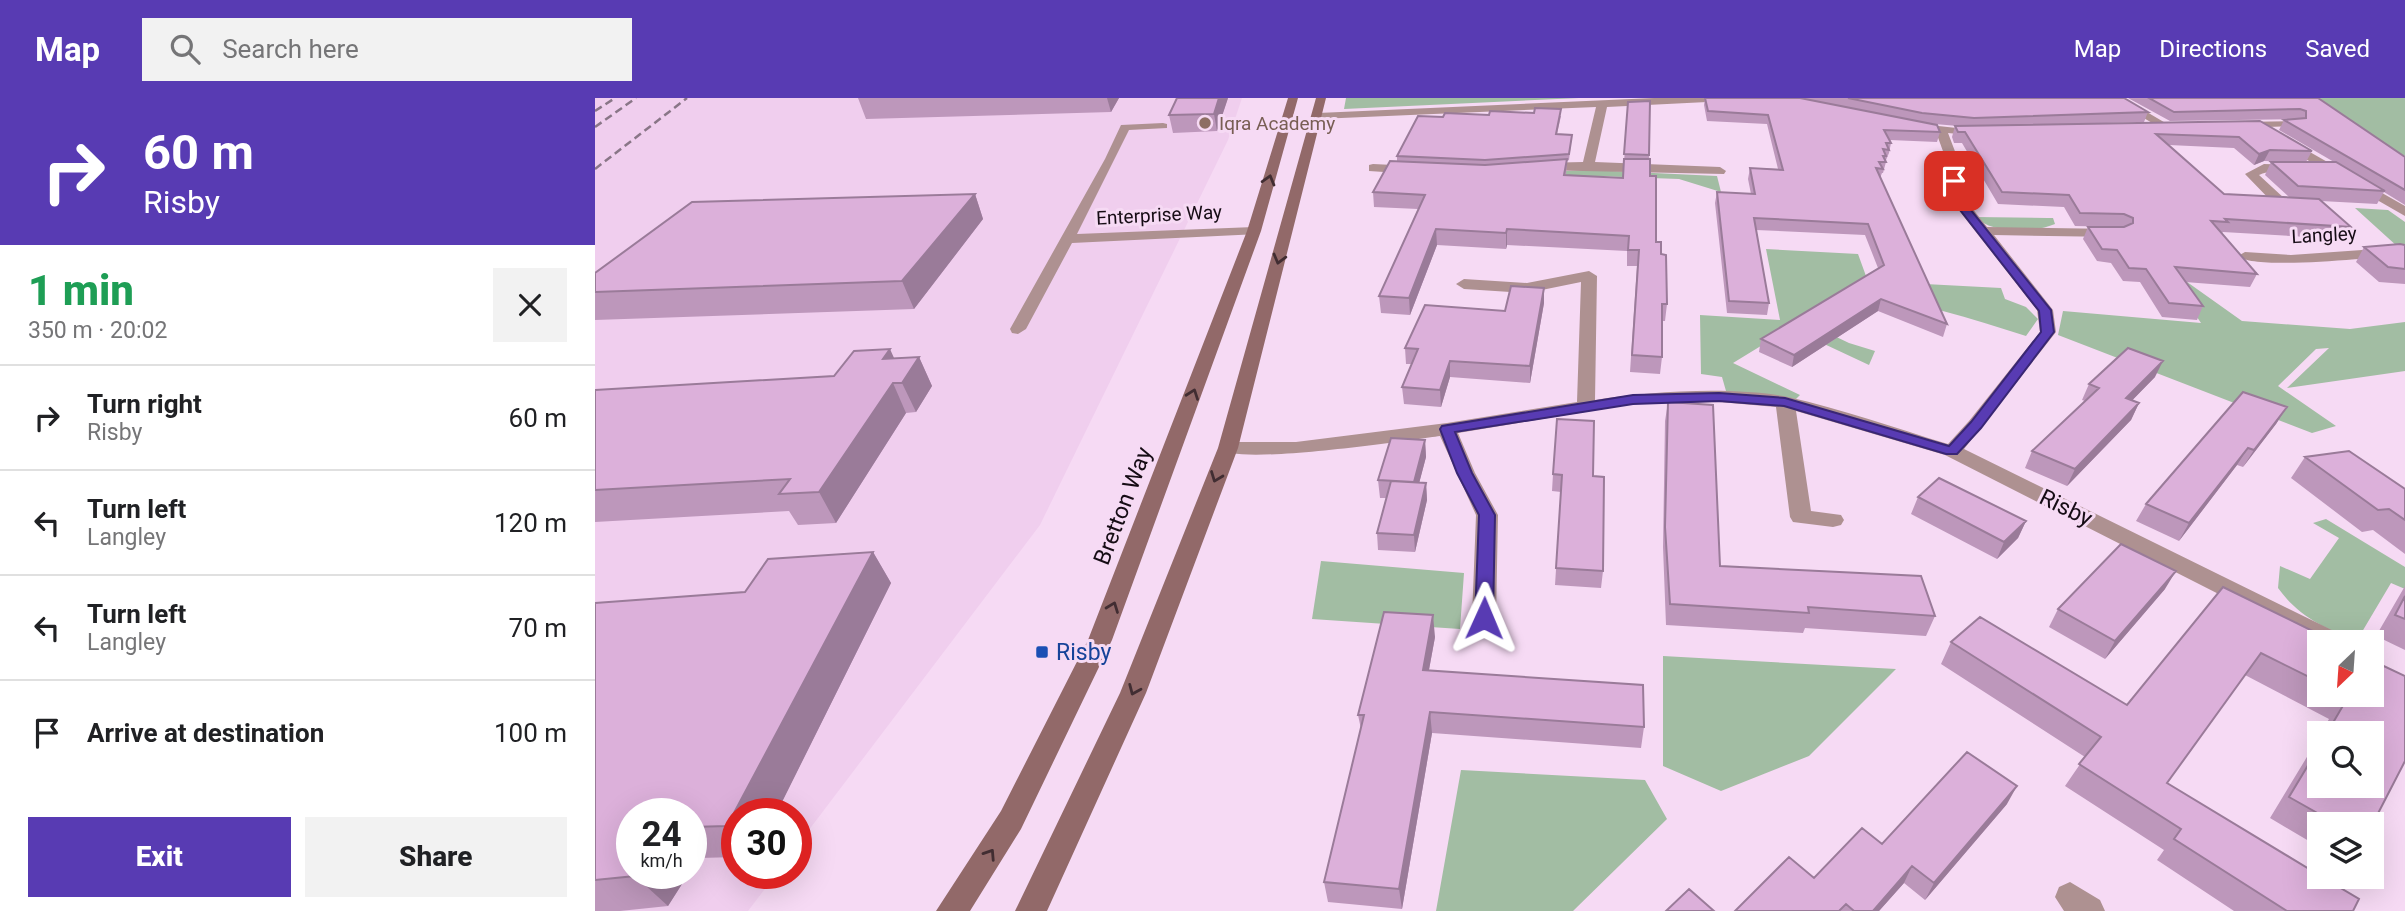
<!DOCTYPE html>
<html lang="en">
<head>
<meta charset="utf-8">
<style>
	body { margin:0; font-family:Roboto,sans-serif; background:#f2f2f2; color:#202124; height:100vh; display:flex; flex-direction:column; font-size:26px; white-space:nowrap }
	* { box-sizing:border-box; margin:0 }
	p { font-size:23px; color:#757577 }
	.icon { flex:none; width:38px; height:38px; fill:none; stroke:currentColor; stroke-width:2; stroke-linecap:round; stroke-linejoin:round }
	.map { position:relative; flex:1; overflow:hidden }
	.side { display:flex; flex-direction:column; background:#fff; width:595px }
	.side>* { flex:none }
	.guide { background:#583bb3; color:#fff; overflow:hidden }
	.needle { width:46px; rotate:205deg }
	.tools { position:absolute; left:1712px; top:532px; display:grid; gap:14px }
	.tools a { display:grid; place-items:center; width:77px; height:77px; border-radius:0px; background:#fff; box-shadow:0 7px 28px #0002; font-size:35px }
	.speed { position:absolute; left:21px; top:700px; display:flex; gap:14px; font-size:35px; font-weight:700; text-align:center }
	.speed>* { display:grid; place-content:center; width:91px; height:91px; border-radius:50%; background:#fff; box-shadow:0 7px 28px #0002; line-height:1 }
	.speed small { font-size:18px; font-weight:400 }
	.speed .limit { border:10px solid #d22; background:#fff; color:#111 }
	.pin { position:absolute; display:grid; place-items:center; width:60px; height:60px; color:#fff; margin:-30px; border-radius:14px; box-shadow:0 4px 10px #0006 }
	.me { position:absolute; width:77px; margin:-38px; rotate:1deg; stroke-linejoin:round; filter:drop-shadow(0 0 5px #0008) }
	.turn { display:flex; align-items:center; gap:24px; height:147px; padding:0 28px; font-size:32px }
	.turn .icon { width:91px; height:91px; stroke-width:2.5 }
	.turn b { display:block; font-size:49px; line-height:60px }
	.round { display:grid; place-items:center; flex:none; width:74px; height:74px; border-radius:0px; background:#f2f2f2 }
	.headline { display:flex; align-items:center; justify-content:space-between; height:119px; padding:0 28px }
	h1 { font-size:42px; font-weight:800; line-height:52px; color:#1e9e55 }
	.button { display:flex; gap:14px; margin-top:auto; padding:14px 28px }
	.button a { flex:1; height:80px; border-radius:0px; background:#583bb3; color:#fff; font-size:28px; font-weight:800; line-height:80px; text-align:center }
	.button a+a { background:#f2f2f2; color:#202124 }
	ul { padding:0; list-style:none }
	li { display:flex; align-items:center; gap:21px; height:105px; padding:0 28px; border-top:2px solid #e0e0e0 }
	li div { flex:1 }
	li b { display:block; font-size:26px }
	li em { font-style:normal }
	header { display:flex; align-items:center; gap:42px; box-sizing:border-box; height:98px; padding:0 35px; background:#583bb3; color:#fff }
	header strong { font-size:33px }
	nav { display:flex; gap:38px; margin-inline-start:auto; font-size:24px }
	.search { width:490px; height:63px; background:#f2f2f2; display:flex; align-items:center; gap:18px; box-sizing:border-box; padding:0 24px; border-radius:0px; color:#757577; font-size:26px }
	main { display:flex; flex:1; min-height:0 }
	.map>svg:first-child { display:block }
	.built { fill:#f0ceee; fill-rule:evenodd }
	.green { fill:#a2bda3 }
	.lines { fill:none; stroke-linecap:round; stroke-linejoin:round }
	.street { fill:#ae9191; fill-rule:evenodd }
	.secondary { fill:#926969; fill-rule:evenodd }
	.rail { stroke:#897687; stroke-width:2.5; stroke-dasharray:8 4.5; stroke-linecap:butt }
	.wall { fill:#bd97bb }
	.shaded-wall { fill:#9a7b99 }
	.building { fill:#dcb0da; stroke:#9a7b99; stroke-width:2 }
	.oneway { stroke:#412d32 }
	.route { fill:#583bb3; stroke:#392674; stroke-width:2 }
	.education-dot { fill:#8d6e63; stroke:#f6daf4; stroke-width:2.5 }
	.transit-dot { fill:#1a4fb4; stroke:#f6daf4; stroke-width:2.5 }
	.labels { text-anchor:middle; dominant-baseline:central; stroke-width:6; stroke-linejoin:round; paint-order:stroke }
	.far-education-label { font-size:19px; fill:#785e54; stroke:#f6daf4; text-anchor:start }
	.far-street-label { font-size:19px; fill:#160c15; stroke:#f6daf4 }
	.street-label { font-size:23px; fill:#160c15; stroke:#f6daf4 }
	.transit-label { font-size:23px; fill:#164399; stroke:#f6daf4; text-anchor:start }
</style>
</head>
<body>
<header>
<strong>Map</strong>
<div class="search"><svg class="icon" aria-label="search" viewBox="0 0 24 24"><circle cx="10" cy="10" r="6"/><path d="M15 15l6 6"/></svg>Search here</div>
<nav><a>Map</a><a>Directions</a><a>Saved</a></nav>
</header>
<main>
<section class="side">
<div class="guide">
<div class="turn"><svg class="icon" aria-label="right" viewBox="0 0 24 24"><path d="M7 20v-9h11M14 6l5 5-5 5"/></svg><div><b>60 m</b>Risby</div></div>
</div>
<div class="headline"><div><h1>1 min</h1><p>350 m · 20:02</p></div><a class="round"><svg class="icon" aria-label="close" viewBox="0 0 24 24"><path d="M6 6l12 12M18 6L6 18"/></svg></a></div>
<ul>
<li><svg class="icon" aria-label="right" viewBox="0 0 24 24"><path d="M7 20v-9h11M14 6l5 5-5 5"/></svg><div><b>Turn right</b><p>Risby</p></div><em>60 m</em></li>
<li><svg class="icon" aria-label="left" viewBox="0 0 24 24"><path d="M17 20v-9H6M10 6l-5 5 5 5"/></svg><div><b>Turn left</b><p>Langley</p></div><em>120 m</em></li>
<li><svg class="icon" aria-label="left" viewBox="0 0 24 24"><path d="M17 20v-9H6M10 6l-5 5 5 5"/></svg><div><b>Turn left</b><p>Langley</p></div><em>70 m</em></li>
<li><svg class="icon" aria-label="arrive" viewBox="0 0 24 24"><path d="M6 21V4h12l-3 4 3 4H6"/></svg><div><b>Arrive at destination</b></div><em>100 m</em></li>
</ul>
<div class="button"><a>Exit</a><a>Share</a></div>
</section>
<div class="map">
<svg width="1810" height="813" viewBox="0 0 1810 813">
	<rect width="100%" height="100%" fill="#f6daf4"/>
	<!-- built -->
	<path class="built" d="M0 0H647L633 42 445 427 201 749V716H142V775H182L153 813H0ZM37 716H96V775H37Z"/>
	<!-- green -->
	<path class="green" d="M751 0H984L749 11Z
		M1705 0H1810V58Z
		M996 72 1122 78 1126 94 1084 81 1001 78 952 80 948 74Z
		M1760 110 1793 112 1810 124V147L1803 149Z
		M1380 119 1453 120H1458L1460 126C1439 135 1397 136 1380 119Z
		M1171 151 1263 156 1271 178 1292 184 1406 190 1410 201 1431 209 1443 221 1431 238C1376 220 1320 205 1263 190L1210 224 1254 245 1280 253 1274 267 1195 230 1138 265 1205 297 1201 301 1131 293 1127 279 1106 276 1105 217 1185 222Z
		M1572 174H1578L1647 223 1755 231 1810 224V273L1692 290 1734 250 1721 251 1683 288 1741 328 1717 335 1463 237 1468 213 1606 225Z
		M1731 421 1810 469V491L1796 485 1761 544C1729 529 1704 519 1683 490L1685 468 1715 481 1744 440 1718 425Z
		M726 463 869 475 865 531 717 521Z
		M1068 558 1301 571 1214 658 1126 693 1068 668Z
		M866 672 1050 682 1072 721 978 813H841Z"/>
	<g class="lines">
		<!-- street -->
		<path class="street" d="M1059 0H1137L1132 3 1012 9 1000 64 1125 69 1131 73 1129 76 941 72 939 69 945 65 988 64 1001 9 723 21 717 18 723 15Z
			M1515 0H1528L1579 30 1569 32Z
			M1700 23 1704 24V28L1644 30 1638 27 1644 24Z
			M568 25 572 26V30L534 32 482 136 659 129 664 130V136L477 145 431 231 423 236 417 235 415 231 510 61 526 27Z
			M1316 25 1389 33V37L1385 38 1353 35 1361 56 1373 105 1392 129 1520 131 1527 135 1520 139 1399 137 1458 212 1461 234 1369 351 1749 538 1752 544H1724V547L1350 357 1201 313 1216 413 1246 417 1249 422 1246 427 1238 429 1198 424 1195 419 1181 309 1124 304 1038 306 863 335 880 375 903 417 901 520 897 526 889 529 881 526 877 520 881 417 845 338C814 342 638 369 623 350L633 344H701L852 325 982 304 986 184 932 195 869 191 861 186 869 181 932 185 994 173 1002 178 1000 302C1054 293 1140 288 1193 299 1247 311 1300 330 1353 346L1374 323 1445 234 1442 212 1359 106 1349 56 1341 34 1312 30 1310 28Z
			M1690 40 1810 108V118L1686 47 1684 44Z
			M778 66 819 68 825 72 819 76 774 73V67Z
			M1669 66 1702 67 1708 71C1696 79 1678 70 1664 77L1690 101V107H1680L1650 76Z
			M1810 149V157C1782 159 1659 173 1643 158L1650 154 1696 157Z
			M1475 784 1505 802 1510 813H1469L1460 799 1464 789Z"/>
		<!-- secondary -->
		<path class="secondary" d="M693 0H703L666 133 517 542 426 731 375 813H341L406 713 493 542 652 133Z
			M721 0H731L643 350 551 595 452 813H420L525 595 623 350Z"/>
		<!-- rail -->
		<path class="rail" d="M0 13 20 0
			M0 29 41 0
			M0 71 92 0"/>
	</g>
	<!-- wall -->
	<path class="wall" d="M263 0H524L516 14 271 21Z
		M633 0 622 33 578 35 574 17Z
		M1110 0H1529L1553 14 1549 24 1473 26 1665 23 1717 53 1711 64 1669 63 1659 67 1639 50 1574 47 1629 96 1694 99 1670 77 1676 64H1739L1684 32 1689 22 1702 21 1575 23 1533 0H1723L1810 59V107L1789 94 1782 106 1726 103 1756 129 1749 141 1628 134 1627 135 1662 176 1655 189 1590 184 1608 208 1602 222 1567 219 1545 184 1528 183 1516 165 1502 163 1488 141 1493 129H1525L1480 128 1469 109 1403 106 1367 45H1359L1357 39 1360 28H1363L1328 25 1345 34 1342 44 1295 42 1296 45 1294 55 1291 62H1290L1291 64 1288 75H1287L1285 80 1352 226 1348 239 1283 213 1197 269 1164 254 1166 241 1283 170 1270 137 1161 132 1174 205 1172 217 1132 215 1120 105 1122 94 1156 96 1153 81 1155 70 1183 71 1172 26 1112 23 1109 7Z
		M1033 4 1054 57 1055 78 1061 144 1066 156 1072 206 1070 223H1067V259L1065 276 1035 274 1042 168H1032V153L912 147 911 151 842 147 815 217 786 215 784 198 823 111 779 109 778 94 802 63V58L848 19 894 17 966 18 962 36 977 37 974 62 972 63 971 77 1028 80Z
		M380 96 388 121 319 211 0 222V194Z
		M1810 147V186L1784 184 1761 164 1769 149Z
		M949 190V205L935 285 855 279 846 309 809 306 807 289 817 266H811L810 250 910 213Z
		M324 259 337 288 321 314 311 315 241 425 203 427 194 413 0 424V292L239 278 299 260Z
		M1560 279 1537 302 1544 305 1536 322 1472 388 1430 370 1437 353 1490 303 1487 302 1494 286Z
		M1073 304 1125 468 1340 518 1331 538 1210 530 1208 535 1071 527 1068 449 1070 323Z
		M1692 309 1681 326 1648 369 1642 367 1584 443 1541 423 1551 406Z
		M830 342 831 359 824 385H831L832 402 820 454 783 452 782 435 791 400H785L783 382Z
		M1710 359 1810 391V456L1778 432 1767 434 1696 380Z
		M958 376 998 378 1008 473 1006 490 960 487 966 394 957 393Z
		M1323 399 1431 423 1423 440 1402 461 1316 416Z
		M278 454 296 485 181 716H142V759L104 760 96 772V716H37V775H94L73 808 25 813H0V505L150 494Z
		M1810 488V552L1781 538Z
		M1628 489 1740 544H1724V597H1776V562L1810 578V663L1776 729V726H1724V749L1675 720 1724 639V688H1776V635H1726L1734 621 1650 577 1572 685 1724 777V779H1727L1764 801 1758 813H1639L1562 762 1569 752 1470 688 1490 659 1346 566 1356 544 1385 519 1532 607Z
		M1570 491 1510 561 1454 529 1463 511Z
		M840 539 834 572 1049 629 1046 650 837 635 807 811 733 804 729 784 766 631 763 617Z
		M1412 706 1330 802 1309 785 1284 813H1140L1219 780 1287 746Z"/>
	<!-- shaded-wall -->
	<path class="shaded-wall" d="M512 0H524L516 14Z
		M624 0H633L622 33 619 16Z
		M1675 52 1669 63 1659 67 1664 56Z
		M380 96 388 121 319 211 307 183Z
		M841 131 842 147 815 217 814 200Z
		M912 131V147L911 151V135Z
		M949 190V205L935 285V268Z
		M1286 201 1283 213 1197 269 1199 257Z
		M295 251 308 280 288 261Z
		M324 259 337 288 321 314 307 285Z
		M855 263V279L846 309 845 292Z
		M1568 263 1560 279 1523 317 1531 300Z
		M298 285 311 315 241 425 224 394Z
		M1544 305 1536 322 1472 388 1480 371Z
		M1692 309 1681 326 1648 369 1659 352Z
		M830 342 831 359 820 401 819 384Z
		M1653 350 1642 367 1584 443 1594 425Z
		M831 385 832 402 820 454 819 437Z
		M1431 423 1423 440 1402 461 1409 444Z
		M278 454 296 485 181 716H142V739L132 728Z
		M1581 473 1570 491 1510 561 1520 543Z
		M838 517 840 539 830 593 828 572Z
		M835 614 837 635 807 811 804 791Z
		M1422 688 1412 706 1330 802 1339 785Z
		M96 753 104 760 96 772Z
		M1317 768 1309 785 1284 813H1278Z
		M42 775H94L73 808 40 778Z"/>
	<!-- building -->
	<path class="building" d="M582 0H624L619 16 574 17Z
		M1110 0H1205L1342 27 1345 34 1289 32 1296 45H1291L1294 52 1288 51 1291 58H1288L1291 64H1284L1288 71 1281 70 1352 226 1286 201 1199 257 1166 241 1289 167 1273 126 1159 120 1174 205 1134 203 1122 94 1160 96 1155 70 1188 72 1173 17 1113 13Z
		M1253 0H1529L1553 14 1379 20 1327 15Z
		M1554 0H1723L1810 59V92L1689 22 1711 20V13L1705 11 1579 14Z
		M1055 3 1054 57 1029 56 1033 4Z
		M940 10 966 11 961 36 977 37 974 56 890 62 802 58 823 18 848 19 850 15 894 17 895 13 939 15Z
		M1665 23 1717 53 1675 52 1664 56 1644 39 1561 36 1629 96 1724 101 1756 129 1630 121 1633 124 1616 123 1662 176 1580 169 1608 208 1574 205 1551 171 1534 170 1522 152 1507 151 1493 129H1529L1538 125V120L1529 116 1485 115 1474 97 1407 94 1370 34H1363L1360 28Z
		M972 61 969 77 1028 80 1029 61H1055V78H1061V144H1066V156L1071 157 1072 206H1067V259L1037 257 1044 152H1033L1034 138 912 131 911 135 841 131 814 200 784 198 830 97 778 94 795 63 890 67Z
		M1676 64H1741L1790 93 1703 88Z
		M380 96 307 183 0 194V175L97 104Z
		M1805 146 1810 147V171L1793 169 1769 149Z
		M916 188 949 190 935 268 855 263 845 292 807 289 823 251 810 250 830 207 910 213Z
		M1533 250 1568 263 1531 300 1544 305 1480 371 1437 353 1504 290 1494 286Z
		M295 251 288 261 324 259 307 285H298L224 394 184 396 195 381 0 392V292L239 278 259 253Z
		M1648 294 1692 309 1659 352 1653 350 1594 425 1551 406Z
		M1073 304 1118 307 1125 468 1326 478 1340 518 1213 509 1214 515 1075 506 1070 429Z
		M962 321 999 323 998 378 1009 379 1008 473 961 470 967 377 958 376Z
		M796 340 830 342 819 384 783 382Z
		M1754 353 1810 391V422L1794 411 1783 412 1710 359Z
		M1344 380 1431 423 1409 444 1323 399Z
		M796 383 831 385 819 437 782 435Z
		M1526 446 1581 473 1520 543 1463 511Z
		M278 454 132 728 96 729V716H37V775H42L40 778 0 782V505L150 494 173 461Z
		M1628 489 1740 544H1724V584L1666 555 1572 685 1724 777V779H1727L1764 801 1758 813H1692L1579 741 1586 731 1484 666 1506 639 1356 544 1385 519 1532 607Z
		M1810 498V521L1800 517Z
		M789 514 838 517 828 572 1048 587 1049 629 835 614 804 791 729 784 769 617H763Z
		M1776 562 1810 578V663L1776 729V726H1742L1694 699 1724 649V688H1776V635H1732L1753 599 1748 597H1776Z
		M1372 654 1422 688 1339 785 1317 768 1278 813H1259L1251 806 1244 813H1140L1194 759 1219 780 1267 730 1287 746Z
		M1094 791 1119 813H1071Z"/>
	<!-- one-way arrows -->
	<defs><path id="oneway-chevron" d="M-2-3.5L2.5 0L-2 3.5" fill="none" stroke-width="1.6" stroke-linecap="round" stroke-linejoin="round" transform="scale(1.75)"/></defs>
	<g class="oneway">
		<use href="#oneway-chevron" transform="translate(674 82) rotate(-74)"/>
		<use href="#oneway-chevron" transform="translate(684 161) rotate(105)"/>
		<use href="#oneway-chevron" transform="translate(598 296) rotate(-70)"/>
		<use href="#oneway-chevron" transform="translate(621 379) rotate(111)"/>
		<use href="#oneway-chevron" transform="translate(518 509) rotate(-69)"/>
		<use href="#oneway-chevron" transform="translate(539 592) rotate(113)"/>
		<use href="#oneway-chevron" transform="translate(395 756) rotate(-57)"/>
	</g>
	<!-- route -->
	<path class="route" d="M1359 80 1363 83 1371 106 1456 212 1459 234 1386 330 1362 356H1351L1189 308 1124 303 1038 306 860 334 877 375 900 417 898 520 896 525H883L880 520 884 417 862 375 845 331 847 328 1038 297 1124 295 1190 300 1354 348 1376 324 1446 234 1444 213 1362 108 1354 83Z"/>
	<!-- markers -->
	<circle class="education-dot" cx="610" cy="25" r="7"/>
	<rect class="transit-dot" x="440" y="547" width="14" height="14" rx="3.5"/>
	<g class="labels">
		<!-- far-education labels -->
		<g class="far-education-label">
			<text x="624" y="25">Iqra Academy</text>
		</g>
		<!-- far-street labels -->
		<g class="far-street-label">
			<text transform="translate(564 117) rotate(-3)">Enterprise Way</text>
			<text transform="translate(1729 137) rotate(-3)">Langley</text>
		</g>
		<!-- street labels -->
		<g class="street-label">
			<text transform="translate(528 408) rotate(-69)">Bretton Way</text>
			<text transform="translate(1471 410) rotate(26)">Risby</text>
		</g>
		<!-- transit labels -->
		<g class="transit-label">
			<text x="461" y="554">Risby</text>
		</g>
	</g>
</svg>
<div class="tools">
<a><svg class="needle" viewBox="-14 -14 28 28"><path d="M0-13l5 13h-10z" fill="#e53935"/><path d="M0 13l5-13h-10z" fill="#757577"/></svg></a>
<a><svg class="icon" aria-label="search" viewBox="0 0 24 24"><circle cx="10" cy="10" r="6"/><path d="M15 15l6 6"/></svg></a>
<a><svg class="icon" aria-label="layers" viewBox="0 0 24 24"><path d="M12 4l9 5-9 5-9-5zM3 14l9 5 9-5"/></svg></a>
</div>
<div class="speed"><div>24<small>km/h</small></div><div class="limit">30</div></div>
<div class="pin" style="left:1359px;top:83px;background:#d93025"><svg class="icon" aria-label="arrive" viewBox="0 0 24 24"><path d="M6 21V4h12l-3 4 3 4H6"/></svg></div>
<svg class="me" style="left:889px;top:520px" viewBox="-20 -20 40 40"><path d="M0-17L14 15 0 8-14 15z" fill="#583bb3" stroke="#fff" stroke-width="4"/></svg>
</div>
</main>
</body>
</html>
